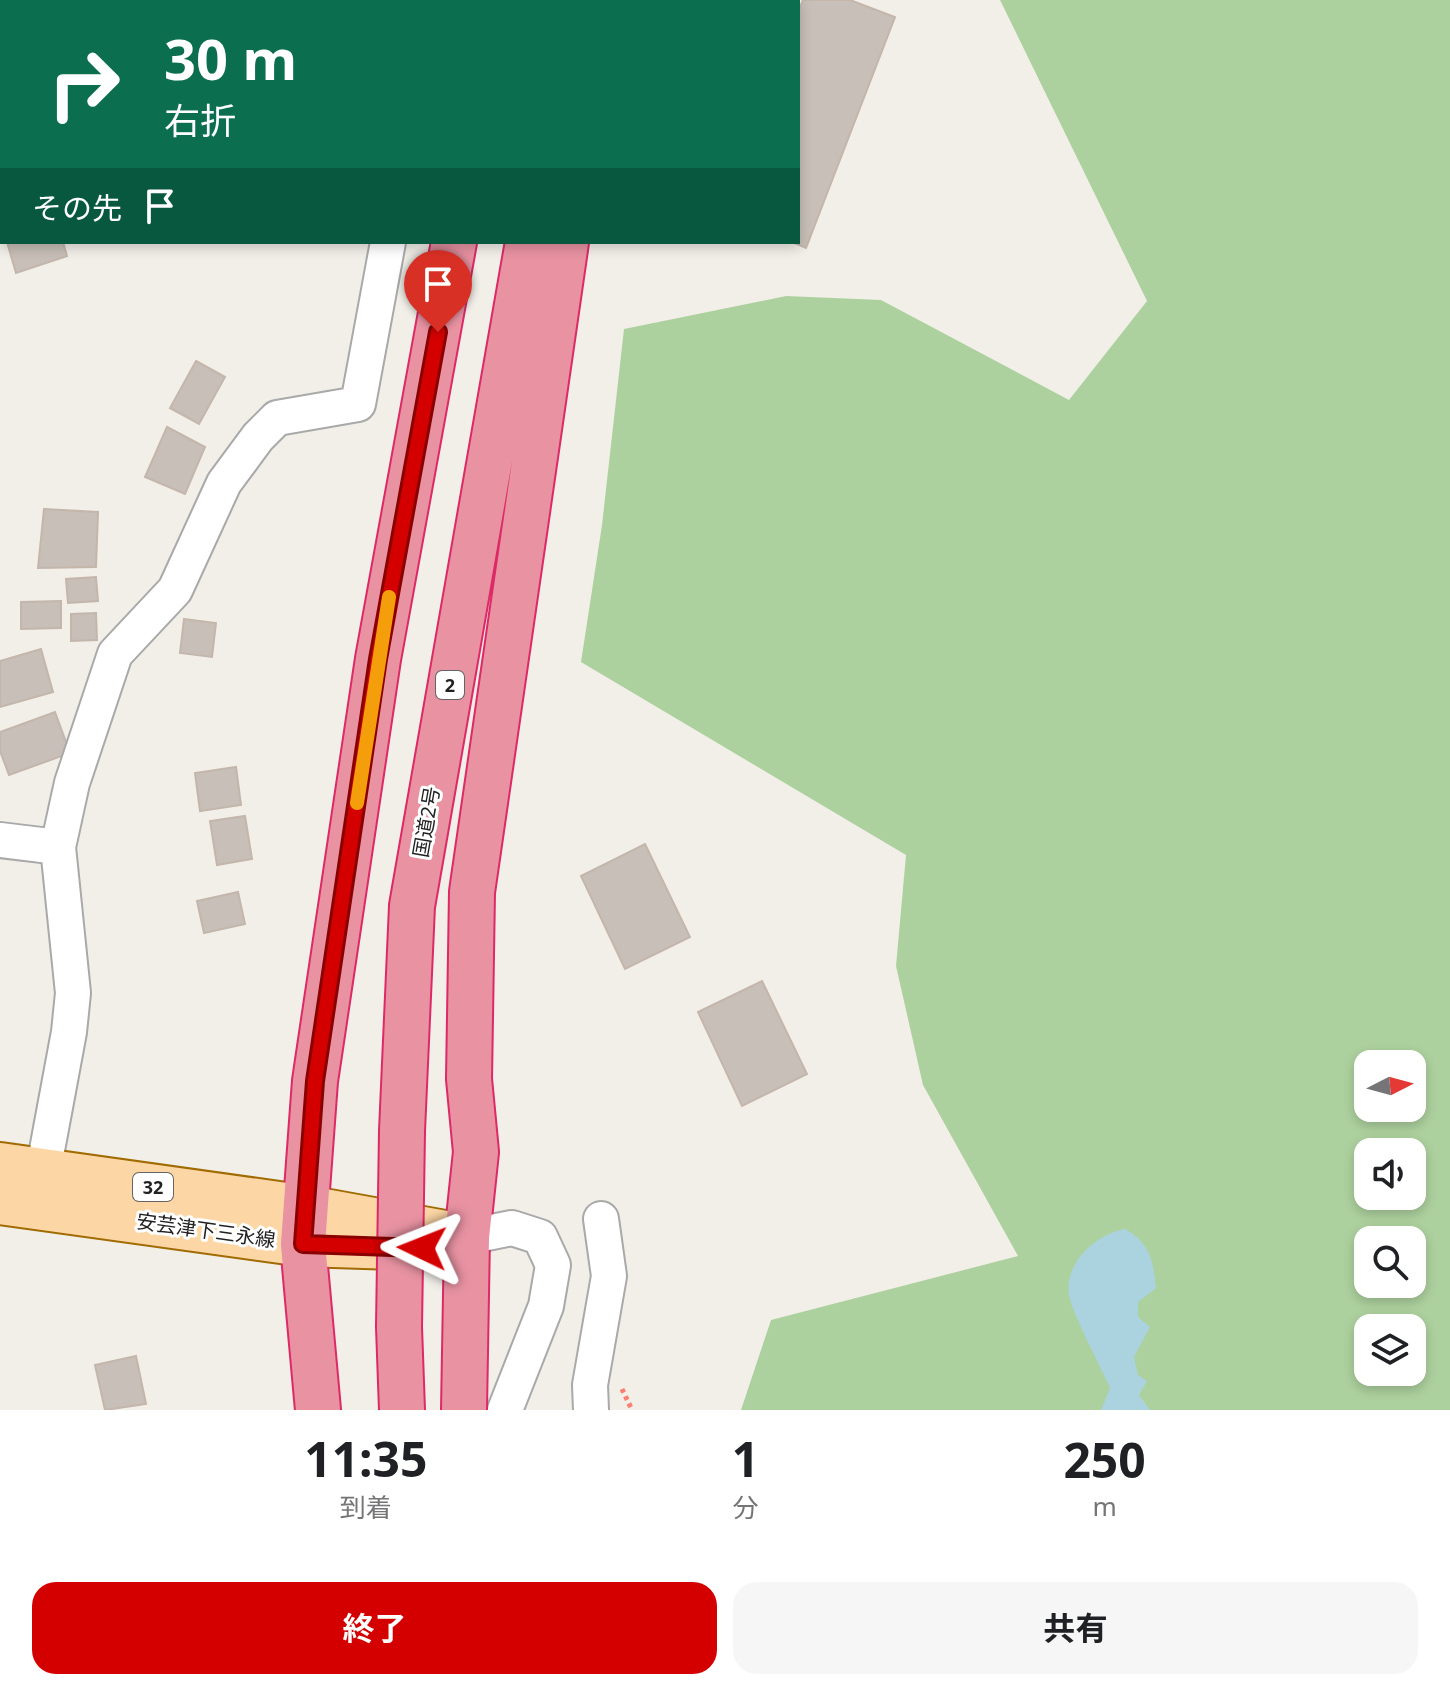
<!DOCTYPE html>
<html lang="ja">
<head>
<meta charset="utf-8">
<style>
	body { margin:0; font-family:"Noto Sans","Noto Sans JP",sans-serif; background:#f6f6f6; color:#202124; height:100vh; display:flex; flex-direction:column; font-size:30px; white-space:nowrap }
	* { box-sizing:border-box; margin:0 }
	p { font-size:26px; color:#757577 }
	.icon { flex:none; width:44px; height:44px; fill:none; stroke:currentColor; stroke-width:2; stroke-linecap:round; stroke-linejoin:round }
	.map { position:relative; height:1410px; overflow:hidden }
	.sheet { display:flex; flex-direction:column; background:#fff; flex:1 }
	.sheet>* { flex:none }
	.banner { position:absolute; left:0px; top:0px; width:800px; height:244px; box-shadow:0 4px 12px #0003; background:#0b6e4f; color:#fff; overflow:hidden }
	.needle { width:52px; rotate:84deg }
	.fabs { position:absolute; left:1354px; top:1050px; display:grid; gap:16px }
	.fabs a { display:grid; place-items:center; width:72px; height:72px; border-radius:16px; background:#fff; box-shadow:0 4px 12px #0003; font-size:40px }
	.pin { position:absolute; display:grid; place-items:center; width:68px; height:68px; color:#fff; margin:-82px -34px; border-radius:50% 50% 50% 0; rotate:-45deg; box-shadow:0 0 8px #0007 }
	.pin .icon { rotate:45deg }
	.me { position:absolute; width:88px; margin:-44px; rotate:272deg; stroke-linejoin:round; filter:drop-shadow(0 0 6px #0008) }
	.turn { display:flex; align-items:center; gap:28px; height:168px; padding:0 32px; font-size:36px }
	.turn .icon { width:104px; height:104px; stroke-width:2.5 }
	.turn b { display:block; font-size:56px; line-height:68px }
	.then { display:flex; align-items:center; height:76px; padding:0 32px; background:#0003; gap:16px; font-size:30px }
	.eta { display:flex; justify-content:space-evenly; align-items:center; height:136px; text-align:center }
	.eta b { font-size:48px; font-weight:700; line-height:56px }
	.primary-button { display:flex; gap:16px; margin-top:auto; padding:16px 32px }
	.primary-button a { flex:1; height:92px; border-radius:24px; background:#d40000; color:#fff; font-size:32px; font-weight:700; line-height:92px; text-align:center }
	.primary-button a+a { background:#f6f6f6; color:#202124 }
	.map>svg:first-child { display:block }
	.forest { fill:#add19e; fill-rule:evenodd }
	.water { fill:#aad3df }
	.building { fill:#c7bfb8; stroke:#c4b6ab; stroke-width:2 }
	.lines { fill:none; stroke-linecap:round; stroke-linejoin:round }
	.street-casing { stroke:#a9a9a9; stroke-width:38 }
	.primary-casing { stroke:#a06b00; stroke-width:48 }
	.highway-casing { stroke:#dc2a67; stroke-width:48 }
	.path { stroke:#fa8072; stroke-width:5; stroke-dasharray:4 4; stroke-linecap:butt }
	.street { stroke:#fff; stroke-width:34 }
	.primary { stroke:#fcd6a4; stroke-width:44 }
	.highway { stroke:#e892a2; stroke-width:44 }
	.highway-bridge-casing { stroke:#dc2a67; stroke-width:48; stroke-linecap:butt }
	.highway-bridge { stroke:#e892a2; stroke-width:44 }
	.route-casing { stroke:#8a0000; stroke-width:20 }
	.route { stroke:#d40000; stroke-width:14 }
	.slow { stroke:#f59e0b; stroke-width:14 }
	.labels { text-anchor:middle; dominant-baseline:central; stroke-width:6; stroke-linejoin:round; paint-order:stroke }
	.shield { fill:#fff; stroke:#646464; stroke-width:2 }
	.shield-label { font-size:18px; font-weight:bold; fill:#222 }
	.street-label { font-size:20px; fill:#222; stroke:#fff }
</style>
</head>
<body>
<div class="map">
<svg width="1450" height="1410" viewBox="0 0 1450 1410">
	<rect width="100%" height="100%" fill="#f2efe9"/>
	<!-- forest -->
	<path class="forest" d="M1000 0H1450V1410H741L771 1320 1018 1256 923 1085 896 966 906 855 581 662 602 525 624 329 786 296 881 300 1069 400 1147 301ZM1368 1064H1412V1108H1368ZM1368 1152H1412V1196H1368ZM1368 1240H1412V1284H1368ZM1368 1328H1412V1372H1368Z"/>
	<!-- water -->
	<path class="water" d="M1125 1229C1150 1243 1153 1260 1156 1288L1138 1302V1317L1150 1327 1134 1357 1138 1375 1147 1381 1139 1395 1150 1410H1101L1110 1388C1101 1367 1072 1313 1069 1295 1064 1263 1096 1234 1125 1229Z"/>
	<!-- building -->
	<path class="building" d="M803 0H850L895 17 806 248 792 242H798V12Z
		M7 242H63L67 256 16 273Z
		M196 361 225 377 199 424 170 408Z
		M167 427 205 447 185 494 145 477Z
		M44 509 98 512 96 567 38 568Z
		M96 577 98 601 68 603 66 579Z
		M61 601V628L21 629V602Z
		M96 613 97 640 71 641V614Z
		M184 619 216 623 212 657 180 653Z
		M41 649 53 692 0 707V661Z
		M55 712 70 753 9 775 0 751V732Z
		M236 767 241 805 200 811 195 773Z
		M245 816 252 859 217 865 210 821Z
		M645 844 690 937 625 969 581 876Z
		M238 892 245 924 204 933 197 901Z
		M762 981 807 1074 742 1106 698 1012Z
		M136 1356 146 1404 105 1410 95 1365Z"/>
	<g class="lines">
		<defs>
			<path id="street" d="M441 2V0
				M0 840 58 847
				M39 1193 69 1032 73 993 58 847 72 783 115 654 175 590 224 483 258 437 277 418 358 404 388 242
				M467 1237 512 1228 540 1237 553 1265 546 1306 505 1410
				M591 1410 590 1385 609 1276 601 1219"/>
			<path id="primary" d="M0 1165 307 1208 467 1237
				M0 1202 303 1244 395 1247"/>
			<path id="highway" d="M518 2V0
				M587 2 588 0
				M402 1131 412 906 528 242
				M399 1327 402 1410
				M318 1410 303 1244 315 1081 378 659 454 242
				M464 1410 467 1237 476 1152 469 1079 472 892 566 242"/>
		</defs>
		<!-- street casing -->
		<use href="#street" class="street-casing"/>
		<!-- primary casing -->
		<use href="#primary" class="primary-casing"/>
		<!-- highway casing -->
		<use href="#highway" class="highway-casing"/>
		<!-- path -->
		<path class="path" d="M622 1389 632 1410"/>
		<!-- street -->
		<use href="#street" class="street"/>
		<!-- primary -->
		<use href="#primary" class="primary"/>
		<!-- highway -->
		<use href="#highway" class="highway"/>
		<defs>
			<path id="highway-bridge" d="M399 1327 402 1131"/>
		</defs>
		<!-- highway-bridge casing -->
		<use href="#highway-bridge" class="highway-bridge-casing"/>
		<!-- highway-bridge -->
		<use href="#highway-bridge" class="highway-bridge"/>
	</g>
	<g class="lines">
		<defs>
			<path id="route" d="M422 1248 303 1244 315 1081 378 659 438 332"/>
		</defs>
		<!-- route casing -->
		<use href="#route" class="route-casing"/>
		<!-- route -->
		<use href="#route" class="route"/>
		<!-- slow -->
		<path class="slow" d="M357 803 389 597"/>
	</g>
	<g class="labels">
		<!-- shield labels -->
		<g class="shield">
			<rect x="436" y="671" width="28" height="28" rx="6"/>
			<rect x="133" y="1173" width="40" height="28" rx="6"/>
		</g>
		<g class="shield-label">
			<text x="450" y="685">2</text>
			<text x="153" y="1187">32</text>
		</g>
		<!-- street labels -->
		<g class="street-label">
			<text transform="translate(426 822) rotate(-80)">国道2号</text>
			<text transform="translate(206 1230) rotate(8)">安芸津下三永線</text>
		</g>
	</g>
</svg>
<div class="fabs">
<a><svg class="needle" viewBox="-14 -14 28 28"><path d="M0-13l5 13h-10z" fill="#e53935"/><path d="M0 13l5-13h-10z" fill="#757577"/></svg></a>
<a><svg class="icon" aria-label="sound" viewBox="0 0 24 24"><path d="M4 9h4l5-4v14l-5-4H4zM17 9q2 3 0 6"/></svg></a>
<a><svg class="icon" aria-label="search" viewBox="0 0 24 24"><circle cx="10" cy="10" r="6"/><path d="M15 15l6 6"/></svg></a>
<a><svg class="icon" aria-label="layers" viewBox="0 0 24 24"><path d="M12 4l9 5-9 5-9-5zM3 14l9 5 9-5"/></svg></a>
</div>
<div class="pin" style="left:438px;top:332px;background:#d93025"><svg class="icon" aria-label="arrive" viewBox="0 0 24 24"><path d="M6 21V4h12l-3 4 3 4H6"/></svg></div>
<svg class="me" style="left:422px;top:1248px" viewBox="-20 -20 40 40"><path d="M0-17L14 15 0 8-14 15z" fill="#d40000" stroke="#fff" stroke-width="4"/></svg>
<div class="banner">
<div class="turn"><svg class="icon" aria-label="right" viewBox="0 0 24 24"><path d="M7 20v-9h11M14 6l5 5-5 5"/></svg><div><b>30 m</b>右折</div></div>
<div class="then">その先<svg class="icon" aria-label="arrive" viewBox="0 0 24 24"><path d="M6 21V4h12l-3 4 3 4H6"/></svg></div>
</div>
</div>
<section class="sheet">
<div class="eta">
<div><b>11:35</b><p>到着</p></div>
<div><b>1</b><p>分</p></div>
<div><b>250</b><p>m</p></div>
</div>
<div class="primary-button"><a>終了</a><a>共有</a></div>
</section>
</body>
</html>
